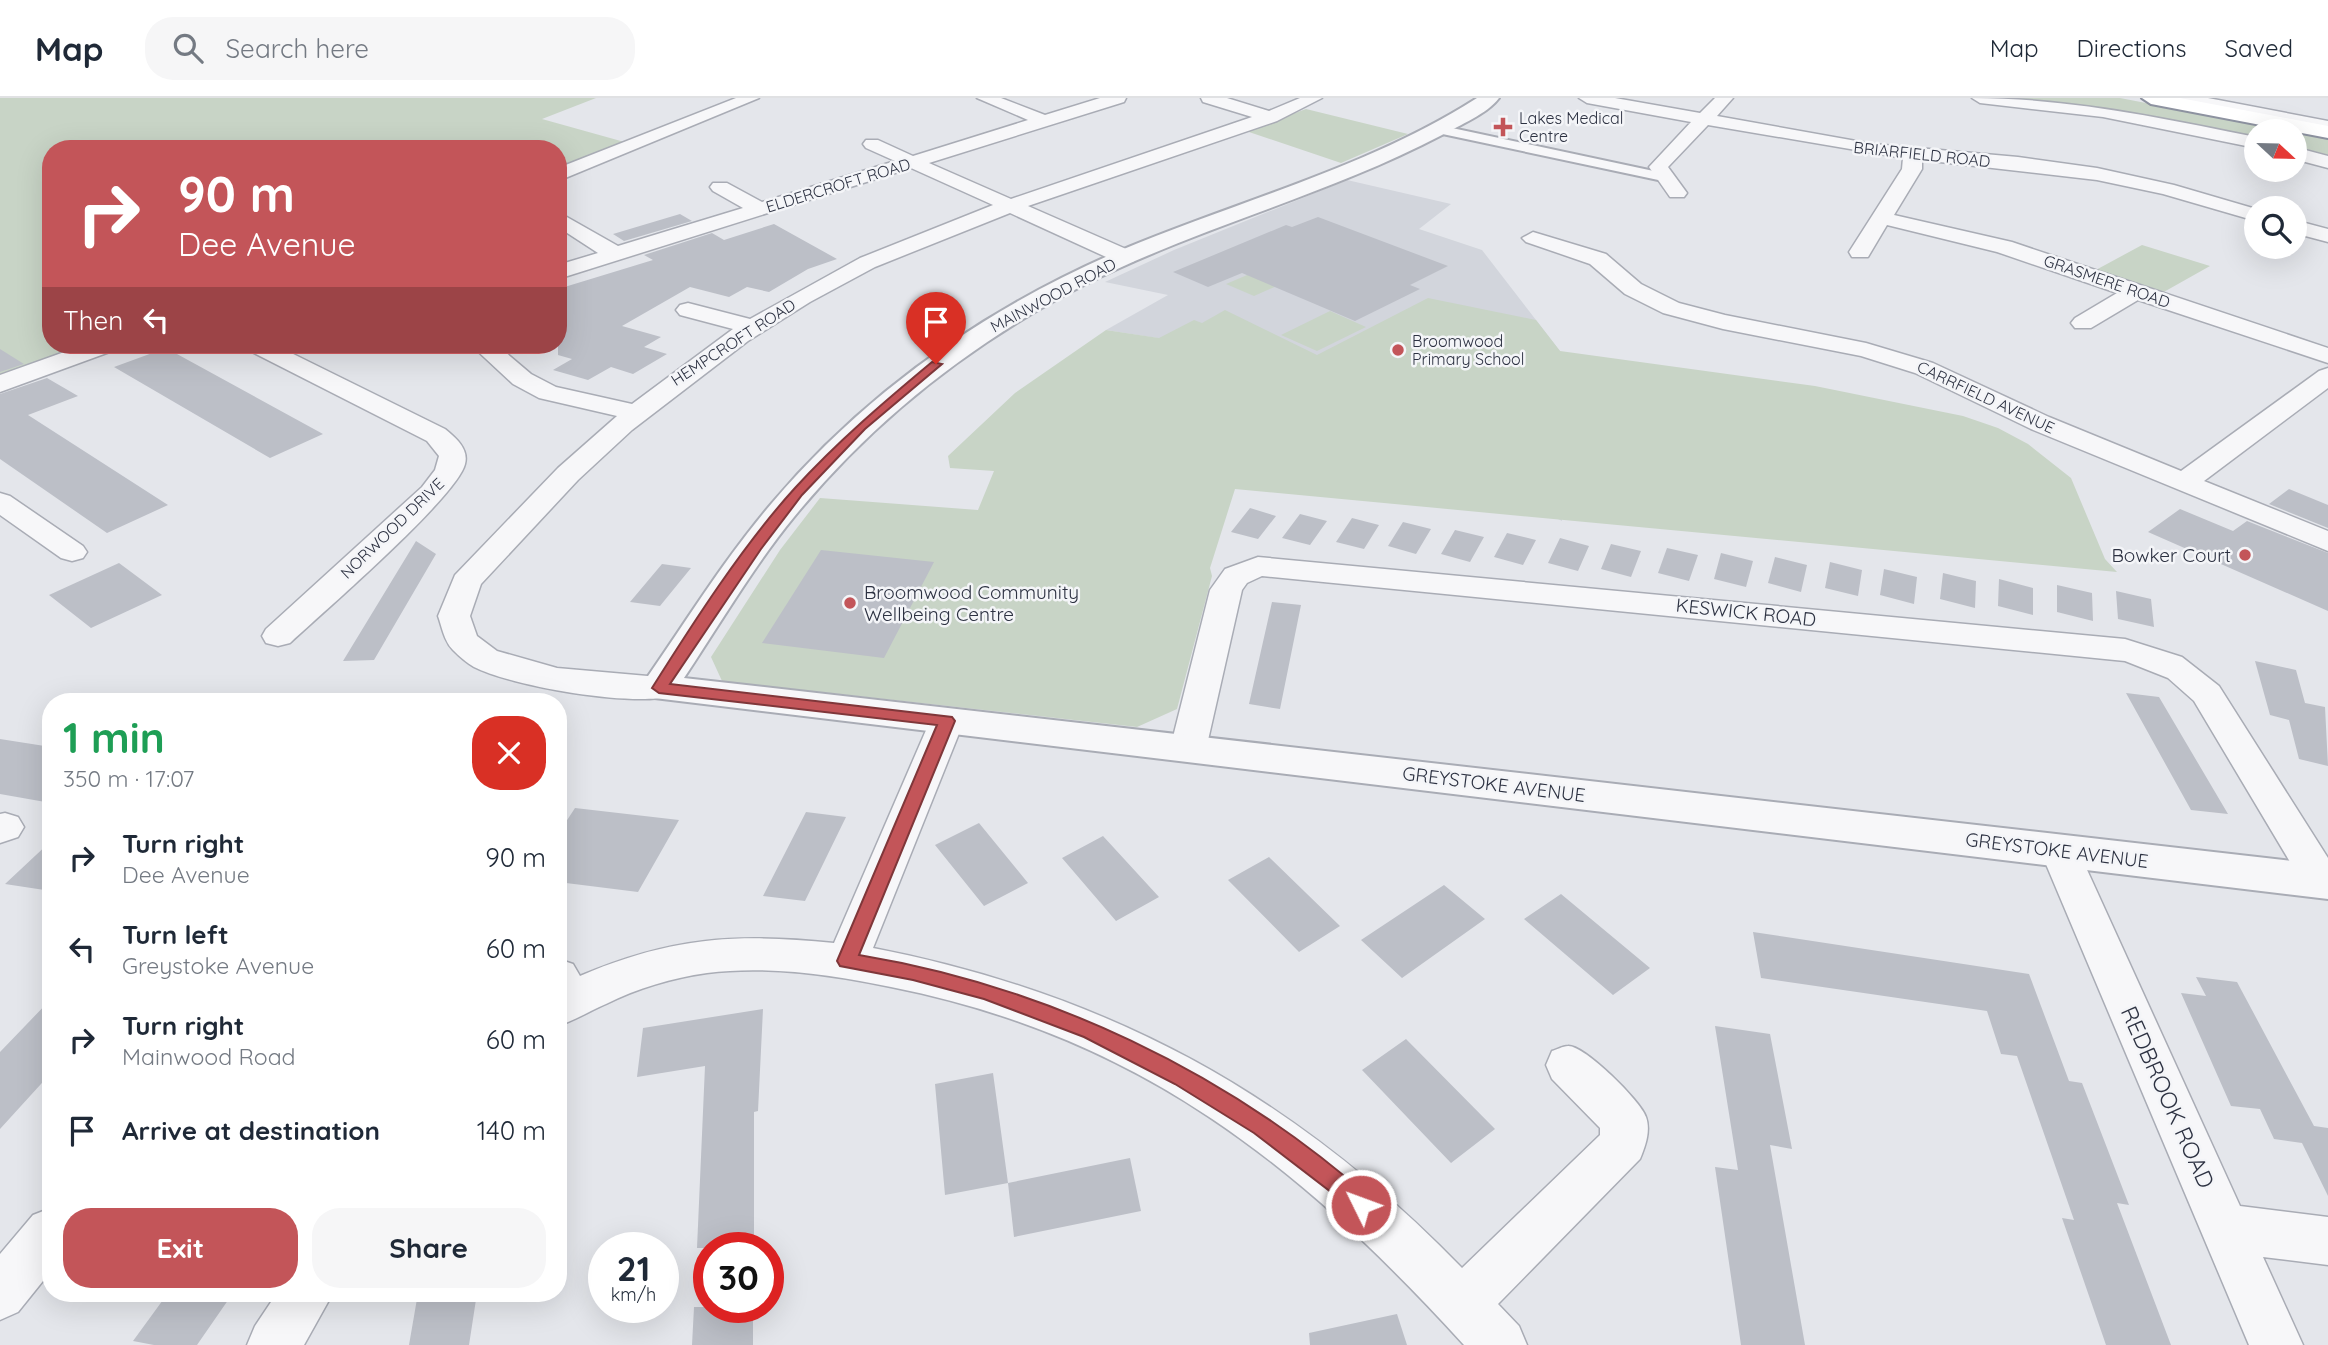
<!DOCTYPE html>
<html lang="en">
<head>
<meta charset="utf-8">
<style>
	body { margin:0; font-family:Quicksand,sans-serif; background:#f6f6f7; color:#1f2937; height:100vh; display:flex; flex-direction:column; font-size:26px; white-space:nowrap }
	* { box-sizing:border-box; margin:0 }
	p { font-size:23px; color:#747a83 }
	.icon { flex:none; width:38px; height:38px; fill:none; stroke:currentColor; stroke-width:2; stroke-linecap:round; stroke-linejoin:round }
	.map { position:relative; flex:1; overflow:hidden }
	.drawer { position:absolute; left:42px; top:595px; width:525px; height:609px; display:flex; flex-direction:column; background:#fff; border-radius:28px; box-shadow:0 7px 28px #0002 }
	.drawer>* { flex:none }
	.top-card { position:absolute; left:42px; top:42px; width:525px; height:214px; border-radius:28px; box-shadow:0 7px 28px #0002; background:#c35559; color:#fff; overflow:hidden }
	.needle { width:46px; rotate:112deg }
	.controls { position:absolute; left:2244px; top:21px; display:grid; gap:14px }
	.controls a { display:grid; place-items:center; width:63px; height:63px; border-radius:50%; background:#fff; box-shadow:0 7px 28px #0002; font-size:35px }
	.speed { position:absolute; left:588px; top:1134px; display:flex; gap:14px; font-size:35px; font-weight:700; text-align:center }
	.speed>* { display:grid; place-content:center; width:91px; height:91px; border-radius:50%; background:#fff; box-shadow:0 7px 28px #0002; line-height:1 }
	.speed small { font-size:18px; font-weight:400 }
	.speed .limit { border:10px solid #d22; background:#fff; color:#111 }
	.pin { position:absolute; display:grid; place-items:center; width:60px; height:60px; color:#fff; margin:-72px -30px; border-radius:50% 50% 50% 0; rotate:-45deg; box-shadow:0 0 7px #0007 }
	.pin .icon { rotate:45deg }
	.me { position:absolute; width:77px; margin:-38px; rotate:312deg; stroke-linejoin:round; filter:drop-shadow(0 0 5px #0008) }
	.turn { display:flex; align-items:center; gap:24px; height:147px; padding:0 21px; font-size:32px }
	.turn .icon { width:91px; height:91px; stroke-width:2.5 }
	.turn b { display:block; font-size:49px; line-height:60px }
	.then { display:flex; align-items:center; height:66px; padding:0 21px; background:#0003; gap:14px; font-size:26px }
	.round { display:grid; place-items:center; flex:none; width:74px; height:74px; border-radius:28px; background:#f6f6f7 }
	.summary { display:flex; align-items:center; justify-content:space-between; height:119px; padding:0 21px }
	h1 { font-size:42px; font-weight:800; line-height:52px; color:#1e9e55 }
	.button { display:flex; gap:14px; margin-top:auto; padding:14px 21px }
	.button a { flex:1; height:80px; border-radius:28px; background:#c35559; color:#fff; font-size:28px; font-weight:800; line-height:80px; text-align:center }
	.button a+a { background:#f6f6f7; color:#1f2937 }
	ul { padding:0; list-style:none }
	li { display:flex; align-items:center; gap:21px; height:91px; padding:0 21px }
	li div { flex:1 }
	li b { display:block; font-size:26px }
	li em { font-style:normal }
	header { display:flex; align-items:center; gap:42px; box-sizing:border-box; height:98px; padding:0 35px; background:#fff; border-bottom:2px solid #e0e1e3 }
	header strong { font-size:33px }
	nav { display:flex; gap:38px; margin-inline-start:auto; font-size:24px }
	.search { width:490px; height:63px; background:#f6f6f7; display:flex; align-items:center; gap:18px; box-sizing:border-box; padding:0 24px; border-radius:28px; color:#747a83; font-size:26px }
	.map>svg:first-child { display:block }
	.built { fill:#d2d5dc }
	.green { fill:#c8d4c6 }
	.building { fill:#bcbfc7 }
	.lines { fill:none; stroke-linecap:round; stroke-linejoin:round }
	.pedestrian-casing { stroke:#a9acb5; stroke-width:4 }
	.minor-casing { stroke:#a9acb5; stroke-width:3 }
	.tertiary-casing { stroke:#a9acb5; stroke-width:4 }
	.trunk-casing { stroke:#8d92a0; stroke-width:4 }
	.pedestrian { fill:#f7f7f9; fill-rule:evenodd }
	.minor { fill:#f7f7f9; fill-rule:evenodd }
	.tertiary { fill:#f7f7f9; fill-rule:evenodd }
	.trunk { fill:#fff; fill-rule:evenodd }
	.route { fill:#c35559; stroke:#7f373a; stroke-width:2 }
	.poi-dot { fill:#c35559; stroke:#f4f5f8; stroke-width:2.5 }
	.labels { text-anchor:middle; dominant-baseline:central; stroke-width:5; stroke-linejoin:round; paint-order:stroke }
	.far-poi-label { font-size:16px; fill:#2d3242; stroke:#f4f5f8; text-anchor:start }
	.far-street-label { font-size:16px; fill:#2d3242; stroke:#f4f5f8 }
	.poi-label { font-size:19px; fill:#2d3242; stroke:#f4f5f8; text-anchor:end }
	.street-label { font-size:19px; fill:#2d3242; stroke:#f4f5f8 }
	.near-street-label { font-size:23px; fill:#2d3242; stroke:#f4f5f8 }
</style>
</head>
<body>
<header>
<strong>Map</strong>
<div class="search"><svg class="icon" aria-label="search" viewBox="0 0 24 24"><circle cx="10" cy="10" r="6"/><path d="M15 15l6 6"/></svg>Search here</div>
<nav><a>Map</a><a>Directions</a><a>Saved</a></nav>
</header>
<div class="map">
<svg width="2328" height="1247" viewBox="0 0 2328 1247">
	<rect width="100%" height="100%" fill="#e4e6eb"/>
	<!-- built -->
	<path class="built" d="M1347 82 1451 106 1419 131 1482 152 1560 253 1562 423 1227 251 1106 232 1168 197 1105 184 1174 152Z"/>
	<!-- green -->
	<path class="green" d="M0 0H596L542 21 628 45 558 72V51H51V247H89L0 280Z
		M2012 0H2120L2291 33H2256V43L2112 13Z
		M1306 11 1408 36 1341 65 1246 33Z
		M2294 34 2328 40V62L2294 53Z
		M2142 147 2210 168 2162 195 2094 173Z
		M1278 164 1306 175 1254 198 1226 186Z
		M1428 200 1536 222 1560 253 1815 288 1963 318 1998 330 2028 346 2071 380 2105 461 2117 474 1235 391 1210 470 1212 478 1177 611 1137 629 722 583 711 559 780 452 820 400 978 412 994 373 950 370 948 358 1015 295 1106 232 1159 240 1194 222 1202 225 1225 212 1317 257Z
		M1330 213 1366 229 1317 253 1281 237Z"/>
	<!-- building -->
	<path class="building" d="M680 116 692 123 624 143 613 136Z
		M1318 119 1448 168 1410 187 1420 191 1355 223 1242 175 1208 189 1173 174 1286 127 1292 129Z
		M774 126 837 161 808 171 769 194 747 189 729 199 690 189 622 228 661 239 644 249 667 256 633 276 611 269 588 282 553 272 572 261 558 257V191L653 162 644 157 712 135 724 142Z
		M166 250 323 336 270 360 114 269Z
		M0 251 24 266 0 274Z
		M47 280 78 298 28 317 168 407 107 435 0 361V296Z
		M2289 391 2328 407V430L2269 406Z
		M1250 410 1276 418 1258 441 1231 434Z
		M2180 411 2233 433 2247 423 2328 455V513L2148 434Z
		M1300 416 1327 423 1310 447 1282 440Z
		M1352 420 1379 427 1364 451 1336 444Z
		M1403 424 1431 431 1416 456 1388 448Z
		M1455 432 1484 439 1470 464 1441 456Z
		M1507 435 1536 442 1523 467 1494 459Z
		M1560 440 1589 448 1578 473 1548 465Z
		M416 443 436 456 374 562 343 563Z
		M1611 446 1641 453 1631 479 1601 471Z
		M1667 450 1698 457 1689 483 1658 475Z
		M821 452 934 464 884 560 762 545Z
		M1721 455 1753 463 1746 489 1714 481Z
		M1775 459 1807 467 1801 494 1768 485Z
		M1830 464 1862 472 1858 498 1825 490Z
		M119 465 162 497 91 530 49 497Z
		M662 466 691 470 660 508 630 504Z
		M1884 471 1917 479 1914 506 1880 497Z
		M1943 475 1976 483 1975 510 1940 501Z
		M1999 481 2033 490V517L1998 508Z
		M2057 487 2092 495 2093 523 2057 514Z
		M2116 493 2151 501 2154 529 2118 521Z
		M1272 504 1301 507 1280 611 1249 606Z
		M2255 563 2296 572 2305 605 2325 609 2328 668 2299 661 2289 622 2270 617Z
		M2126 595 2159 599 2228 716 2191 712Z
		M0 641 51 649V705L0 696Z
		M575 710 679 722 638 794 558 784V736Z
		M806 714 846 719 805 803 763 798Z
		M979 725 1028 785 984 808 935 747Z
		M1103 738 1159 799 1116 823 1062 760Z
		M51 743V793L5 786Z
		M1269 759 1340 828 1299 854 1228 782Z
		M1444 787 1485 821 1402 880 1361 842Z
		M1561 796 1650 870 1613 897 1524 821Z
		M1753 834 2029 876 2069 983 2082 985 2129 1107 2117 1105 2171 1247H2106L2062 1120 2074 1122 2017 958 2001 956 1987 913 1761 880Z
		M2196 879 2237 884 2314 1028 2328 1030V1098L2302 1045 2274 1041 2260 1011 2231 1008 2181 895 2206 898Z
		M51 901V975L0 1031V954Z
		M763 911 758 1013 754 1014V1150H697L705 968 637 979 643 930Z
		M1715 928 1770 936 1792 1051 1770 1047 1805 1247H1741L1715 1069 1738 1072Z
		M1406 941 1495 1031 1451 1065 1362 972Z
		M993 975 1008 1085 945 1097 935 986Z
		M1130 1060 1141 1113 1014 1139 1008 1085Z
		M168 1195H233L197 1247H154L133 1243Z
		M418 1195H477L469 1247H409Z
		M694 1209H753V1247H692Z
		M1397 1216 1407 1247H1310L1309 1235Z"/>
	<g class="lines">
		<defs>
			<path id="pedestrian" d="M1438 27 1663 75 1670 79 1663 83 1433 34 1431 31Z"/>
			<path id="minor" d="M736 0H759L558 83V70Z
				M977 0H1001L1045 17 1100 0H1126L1124 4 929 65 1011 101 1252 19 1203 4 1201 0H1227L1269 13 1300 0H1322L1277 23 1028 108 1133 154 1136 159 1133 164H1117L1010 115 875 169 810 204 748 243 632 332 578 382 481 486 470 518 477 538 497 553 557 570 659 579 671 582 676 590 671 598C631 609 511 588 474 569 467 565 459 558 453 552 444 543 442 529 438 518L455 477 558 370 617 318 539 300 513 286 471 247H497L531 276 556 289 632 306 733 231 680 217 676 212 680 207 688 205 750 221 860 160 993 107 911 70 558 181V167L598 155 558 129V114L618 148 743 110 713 93 710 89 713 85H727L762 104 895 63 866 50 863 46 866 42H878L913 58 1028 22Z
				M1579 0H1615L1700 15 1715 0H1733L1717 18 1873 46 2018 59 2097 70 2174 87 2256 111V123L2163 96 2097 82 1922 62V71L1894 117 2012 144 2328 250V265L2138 202 2091 230H2075L2071 225 2075 220 2117 195 1997 154 1887 127 1868 159H1852L1849 154 1902 71 1903 60 1708 27 1668 69 1687 95 1684 99H1670L1649 69 1691 24 1587 5Z
				M1972 0C2069 0 2161 20 2256 39V50L2103 19 1980 5Z
				M2173 0H2208L2328 23V33L2181 5Z
				M2294 49 2328 58V70L2294 61Z
				M2294 122 2328 131V144L2294 135Z
				M1533 134 1606 156 1641 186 1679 205 1725 217 1866 245 1933 265 2049 319 2181 373 2319 273 2328 270V290L2204 383 2328 433V453L2031 331 1915 275 1861 258 1723 231 1663 215 1625 196 1590 166 1526 144 1522 140Z
				M84 247H118L115 252 0 294V277Z
				M245 247H275L445 331C456 340 469 351 465 366 458 398 321 516 290 545L278 548 266 545 262 538 266 531 422 389 435 372 439 358 427 343 248 252Z
				M0 395 10 398 83 448 87 454 83 460 72 463 61 460 0 417Z
				M1258 459 2125 541 2182 559 2219 588 2328 760V796L2322 798 2308 794 2194 603 2168 580 2125 563 1262 478 1247 485 1242 492 1206 651 1201 660 1188 663 1175 660 1170 651 1210 492 1225 471Z
				M947 611 959 615 964 623 873 850C1110 896 1294 997 1462 1170L1600 1037V1030L1552 981 1546 967 1552 953C1556 952 1563 948 1568 948 1584 947 1641 1003 1646 1019 1651 1033 1645 1049 1640 1061L1498 1206 1519 1228 1527 1247H1464C1298 1065 1138 938 891 889 833 877 767 867 707 875 672 880 638 890 606 906 590 913 575 922 558 928V861L573 866 580 878C671 839 737 835 834 845L930 623 935 615Z
				M5 715 18 719 24 729 18 739 0 745V716Z
				M2059 737 2073 742 2078 752 2240 1108 2328 1119V1167L2263 1159 2303 1247H2249L2040 752 2045 742Z
				M51 1110V1173L18 1214 0 1222V1156L33 1117Z
				M277 1195H333L304 1247H247L255 1228Z"/>
			<path id="tertiary" d="M1477 0H1499C1487 16 1460 27 1442 37 1328 97 1201 128 1086 186 974 243 874 321 794 419 753 469 720 526 684 580L2328 767V801L646 599 640 590 646 581C687 522 725 460 772 405 866 294 985 211 1119 153 1237 103 1368 70 1477 0Z"/>
			<path id="trunk" d="M2142 0H2180L2328 28V40L2151 6Z"/>
		</defs>
		<!-- pedestrian casing -->
		<use href="#pedestrian" class="pedestrian-casing"/>
		<!-- minor casing -->
		<use href="#minor" class="minor-casing"/>
		<!-- tertiary casing -->
		<use href="#tertiary" class="tertiary-casing"/>
		<!-- trunk casing -->
		<use href="#trunk" class="trunk-casing"/>
		<!-- pedestrian -->
		<use href="#pedestrian" class="pedestrian"/>
		<!-- minor -->
		<use href="#minor" class="minor"/>
		<!-- tertiary -->
		<use href="#tertiary" class="tertiary"/>
		<!-- trunk -->
		<use href="#trunk" class="trunk"/>
	</g>
	<!-- route -->
	<path class="route" d="M932 264 942 266 865 331 802 397 761 451 670 586 952 619 955 623 859 857C1046 888 1226 973 1369 1099L1372 1107 1369 1114 1361 1117 1254 1035 1175 986 1084 939 984 901 913 882 840 868 837 863 937 627 659 595 652 590C693 525 743 447 795 390 837 344 884 304 932 264Z"/>
	<!-- markers -->
	<g class="poi-dot">
		<path d="M1499.5 18.5h7v7h7v7h-7v7h-7v-7h-7v-7h7z"/>
		<circle cx="1398" cy="252" r="7"/>
		<circle cx="2245" cy="457" r="7"/>
		<circle cx="850" cy="505" r="7"/>
	</g>
	<g class="labels">
		<!-- far-poi labels -->
		<g class="far-poi-label">
			<text x="1519" y="20">Lakes Medical<tspan x="1519" dy="18">Centre</tspan></text>
			<text x="1412" y="243">Broomwood<tspan x="1412" dy="18">Primary School</tspan></text>
		</g>
		<!-- far-street labels -->
		<g class="far-street-label">
			<text transform="translate(1922 56) rotate(6)">BRIARFIELD ROAD</text>
			<text transform="translate(838 87) rotate(-17)">ELDERCROFT ROAD</text>
			<text transform="translate(2107 183) rotate(19)">GRASMERE ROAD</text>
			<text transform="translate(1053 197) rotate(-28)">MAINWOOD ROAD</text>
			<text transform="translate(733 244) rotate(-33)">HEMPCROFT ROAD</text>
			<text transform="translate(1986 299) rotate(25)">CARRFIELD AVENUE</text>
			<text transform="translate(392 430) rotate(-44)">NORWOOD DRIVE</text>
		</g>
		<!-- poi labels -->
		<g class="poi-label">
			<text x="2231" y="457">Bowker Court</text>
			<text x="864" y="494" text-anchor="start">Broomwood Community<tspan x="864" dy="22">Wellbeing Centre</tspan></text>
		</g>
		<!-- street labels -->
		<g class="street-label">
			<text transform="translate(1746 514) rotate(6)">KESWICK ROAD</text>
			<text transform="translate(1494 686) rotate(7)">GREYSTOKE AVENUE</text>
			<text transform="translate(2057 752) rotate(7)">GREYSTOKE AVENUE</text>
		</g>
		<!-- near-street labels -->
		<g class="near-street-label">
			<text transform="translate(2168 999) rotate(66)">REDBROOK ROAD</text>
		</g>
	</g>
</svg>
<div class="controls">
<a><svg class="needle" viewBox="-14 -14 28 28"><path d="M0-13l5 13h-10z" fill="#e53935"/><path d="M0 13l5-13h-10z" fill="#747a83"/></svg></a>
<a><svg class="icon" aria-label="search" viewBox="0 0 24 24"><circle cx="10" cy="10" r="6"/><path d="M15 15l6 6"/></svg></a>
</div>
<div class="speed"><div>21<small>km/h</small></div><div class="limit">30</div></div>
<div class="pin" style="left:936px;top:266px;background:#d93025"><svg class="icon" aria-label="arrive" viewBox="0 0 24 24"><path d="M6 21V4h12l-3 4 3 4H6"/></svg></div>
<svg class="me" style="left:1361px;top:1107px" viewBox="-20 -20 40 40"><circle r="17" fill="#c35559" stroke="#fff" stroke-width="3"/><path d="M0-11L8 9 0 5-8 9z" fill="#fff"/></svg>
<div class="top-card">
<div class="turn"><svg class="icon" aria-label="right" viewBox="0 0 24 24"><path d="M7 20v-9h11M14 6l5 5-5 5"/></svg><div><b>90 m</b>Dee Avenue</div></div>
<div class="then">Then<svg class="icon" aria-label="left" viewBox="0 0 24 24"><path d="M17 20v-9H6M10 6l-5 5 5 5"/></svg></div>
</div>
<section class="drawer">
<div class="summary"><div><h1>1 min</h1><p>350 m · 17:07</p></div><a class="round" style="background:#d93025;color:#fff"><svg class="icon" aria-label="close" viewBox="0 0 24 24"><path d="M6 6l12 12M18 6L6 18"/></svg></a></div>
<ul>
<li><svg class="icon" aria-label="right" viewBox="0 0 24 24"><path d="M7 20v-9h11M14 6l5 5-5 5"/></svg><div><b>Turn right</b><p>Dee Avenue</p></div><em>90 m</em></li>
<li><svg class="icon" aria-label="left" viewBox="0 0 24 24"><path d="M17 20v-9H6M10 6l-5 5 5 5"/></svg><div><b>Turn left</b><p>Greystoke Avenue</p></div><em>60 m</em></li>
<li><svg class="icon" aria-label="right" viewBox="0 0 24 24"><path d="M7 20v-9h11M14 6l5 5-5 5"/></svg><div><b>Turn right</b><p>Mainwood Road</p></div><em>60 m</em></li>
<li><svg class="icon" aria-label="arrive" viewBox="0 0 24 24"><path d="M6 21V4h12l-3 4 3 4H6"/></svg><div><b>Arrive at destination</b></div><em>140 m</em></li>
</ul>
<div class="button"><a>Exit</a><a>Share</a></div>
</section>
</div>
</body>
</html>
